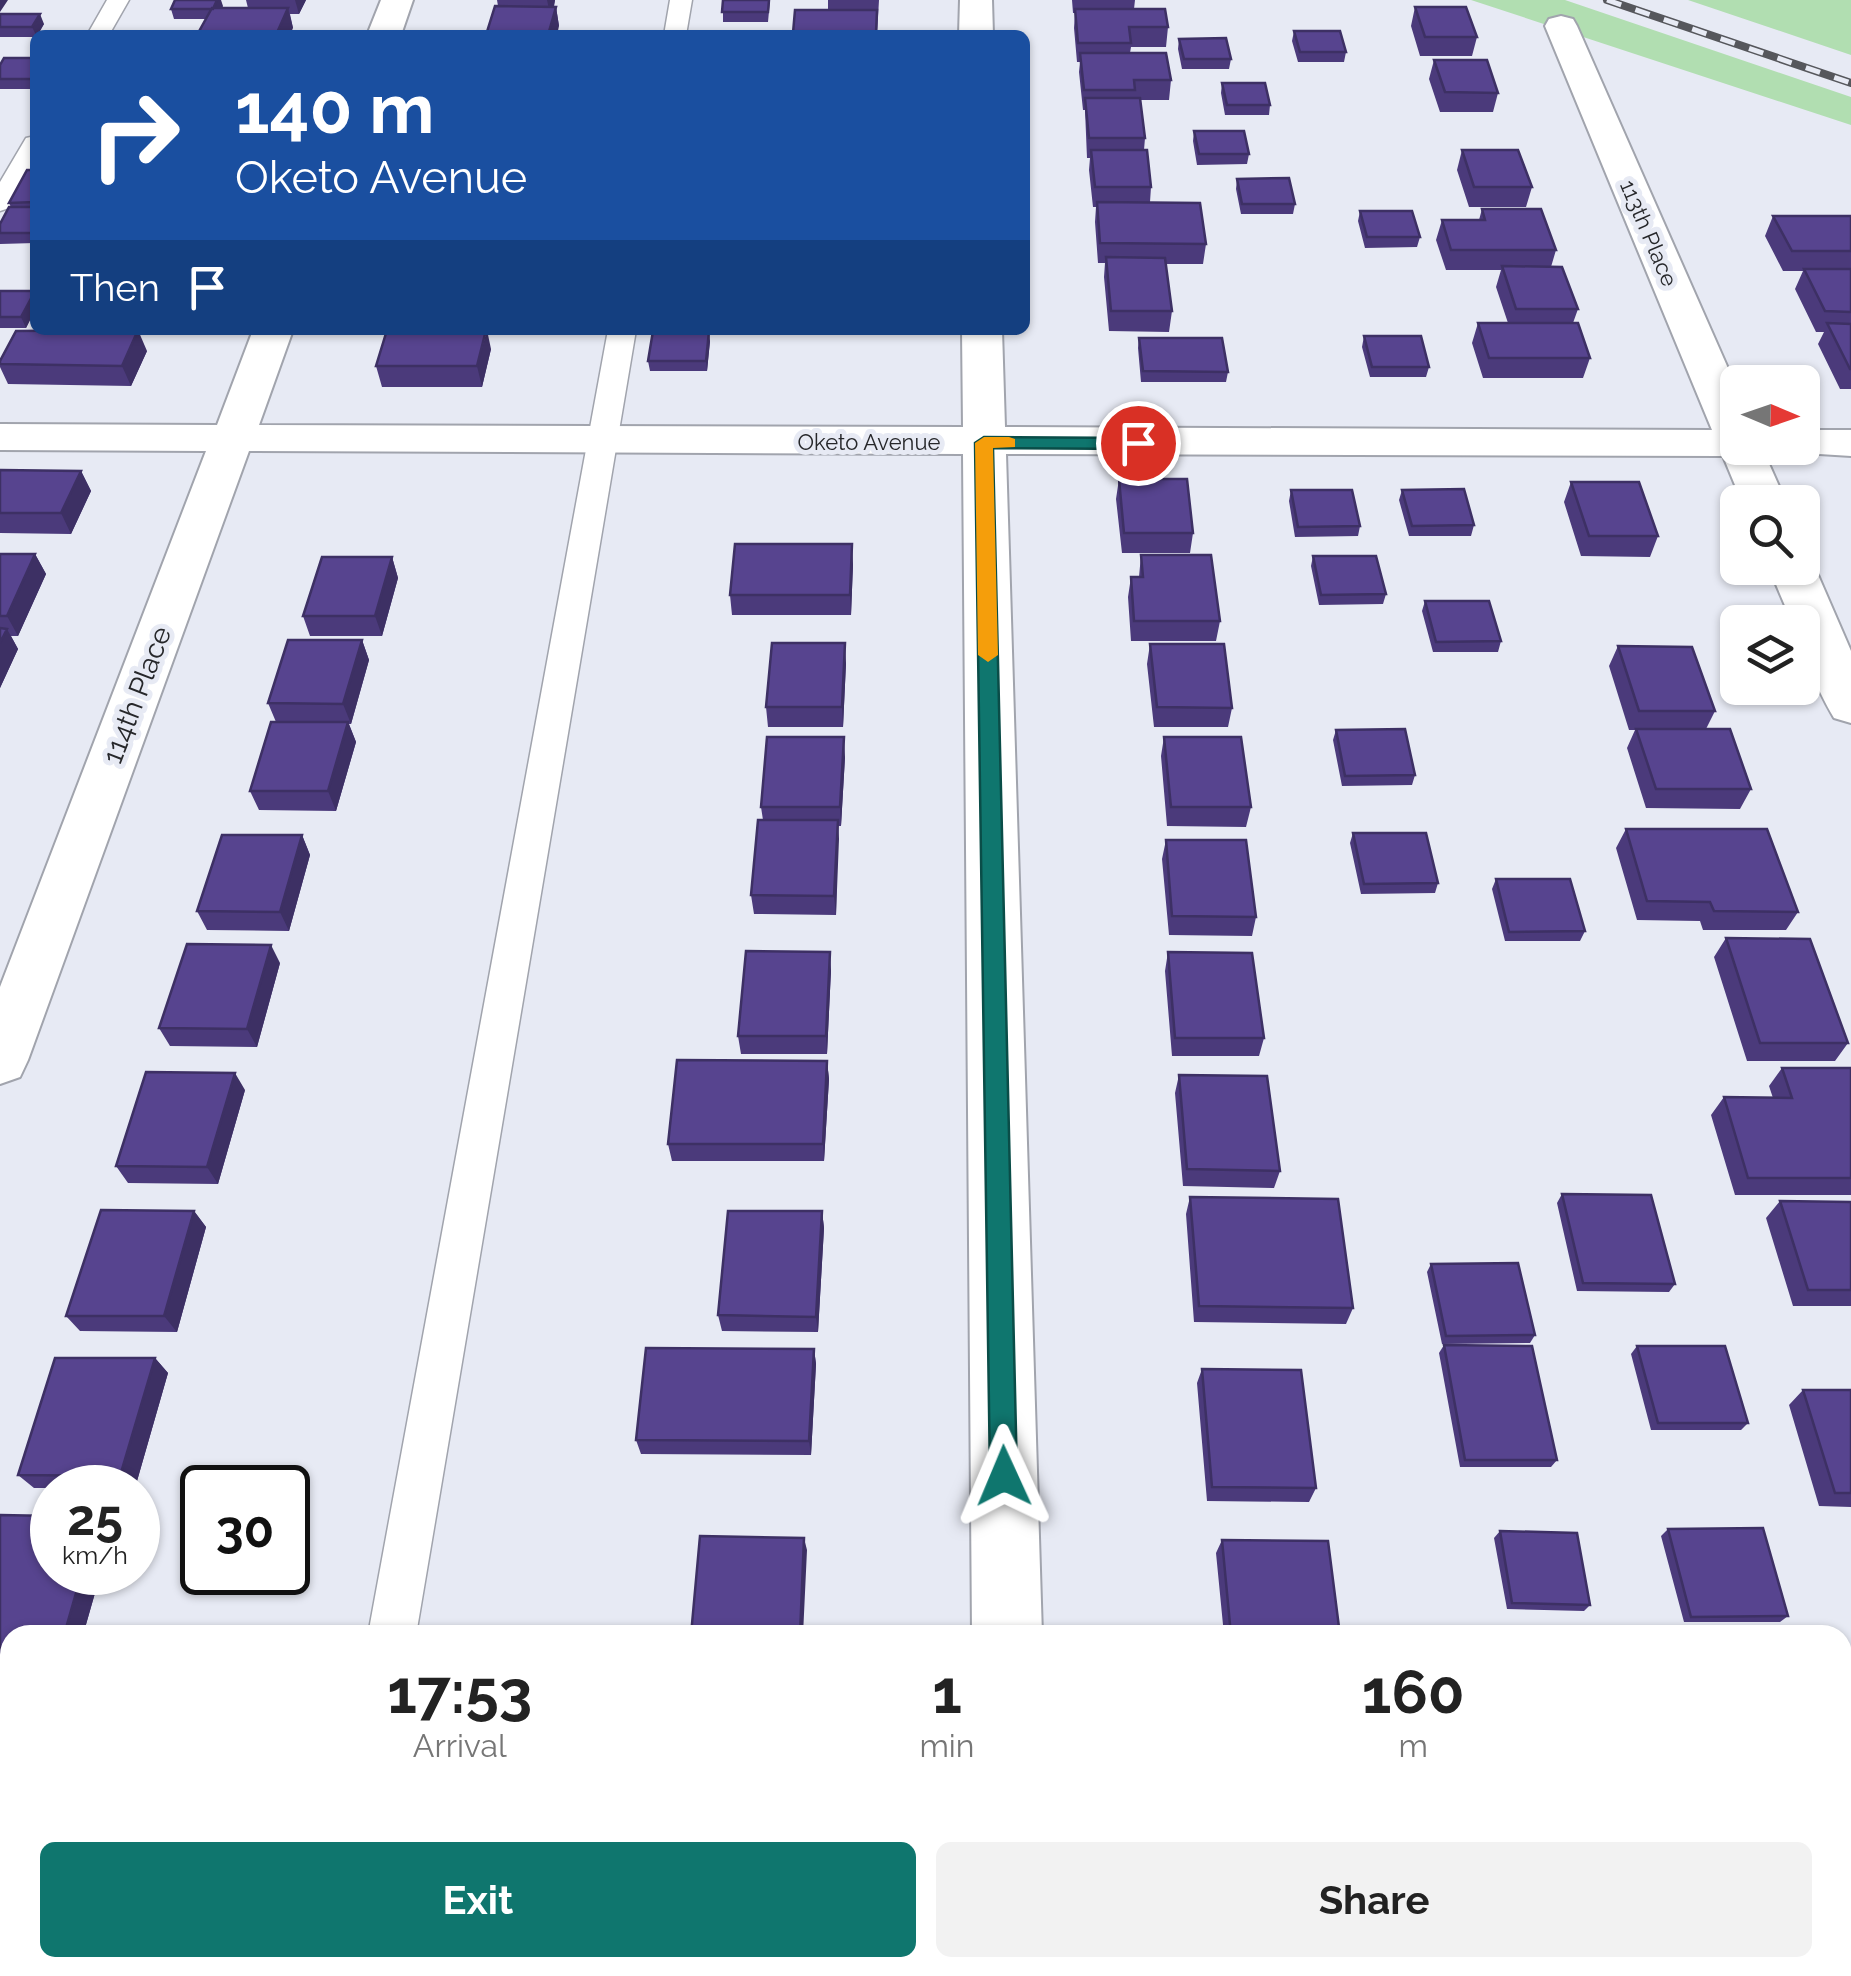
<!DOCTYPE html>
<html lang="en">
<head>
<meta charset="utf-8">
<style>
	body { margin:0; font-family:Raleway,sans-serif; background:#f2f2f2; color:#222; height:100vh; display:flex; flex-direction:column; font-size:38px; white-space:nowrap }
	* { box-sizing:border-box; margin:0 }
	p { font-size:32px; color:#767676 }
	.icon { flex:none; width:55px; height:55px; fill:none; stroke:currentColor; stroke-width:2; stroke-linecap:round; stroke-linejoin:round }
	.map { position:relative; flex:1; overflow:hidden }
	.panel { position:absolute; left:0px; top:1625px; width:1852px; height:352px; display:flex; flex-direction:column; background:#fff; border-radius:30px 30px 0 0; box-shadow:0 2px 8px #0004 }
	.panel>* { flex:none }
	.hud { position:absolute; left:30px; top:30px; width:1000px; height:305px; border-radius:15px; box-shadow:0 2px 8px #0004; background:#1a4fa0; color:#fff; overflow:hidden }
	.needle { width:65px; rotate:92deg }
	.controls { position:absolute; left:1720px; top:365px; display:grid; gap:20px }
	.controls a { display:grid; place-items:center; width:100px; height:100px; border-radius:15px; background:#fff; box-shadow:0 2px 8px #0004; font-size:50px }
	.speed { position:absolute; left:30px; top:1465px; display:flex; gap:20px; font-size:50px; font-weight:700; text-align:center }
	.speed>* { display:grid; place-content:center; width:130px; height:130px; border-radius:50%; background:#fff; box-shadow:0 2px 8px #0004; line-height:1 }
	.speed small { font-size:25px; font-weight:400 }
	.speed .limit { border:5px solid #111; border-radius:15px; background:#fff; color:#111 }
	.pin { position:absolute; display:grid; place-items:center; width:85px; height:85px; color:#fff; margin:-42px; border:5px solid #fff; border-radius:50%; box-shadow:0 2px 10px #0007 }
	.me { position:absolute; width:110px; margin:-55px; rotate:359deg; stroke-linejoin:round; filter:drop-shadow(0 0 8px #0008) }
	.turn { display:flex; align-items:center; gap:35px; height:210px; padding:0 40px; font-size:45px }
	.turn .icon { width:130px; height:130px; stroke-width:2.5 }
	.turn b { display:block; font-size:70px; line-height:85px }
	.then { display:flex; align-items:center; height:95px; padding:0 40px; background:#0003; gap:20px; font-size:38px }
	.eta { display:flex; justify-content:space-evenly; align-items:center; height:170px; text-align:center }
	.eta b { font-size:60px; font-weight:700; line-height:70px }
	.action { display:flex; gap:20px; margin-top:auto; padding:20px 40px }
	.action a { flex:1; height:115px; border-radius:15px; background:#0f766e; color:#fff; font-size:40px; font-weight:700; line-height:115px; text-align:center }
	.action a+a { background:#f2f2f2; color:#222 }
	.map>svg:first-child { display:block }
	.green { fill:#b1deb1 }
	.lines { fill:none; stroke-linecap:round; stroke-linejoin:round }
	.service-casing { stroke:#a1a4ad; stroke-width:3 }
	.minor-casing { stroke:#a1a4ad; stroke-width:4 }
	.service { fill:#fff; fill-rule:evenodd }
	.minor { fill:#fff; fill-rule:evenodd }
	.rail-casing { stroke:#56575c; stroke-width:8 }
	.rail { stroke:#e7eaf4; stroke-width:5; stroke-dasharray:15; stroke-linecap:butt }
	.wall { fill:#4b3a7b }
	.shaded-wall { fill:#3d3064 }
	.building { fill:#57448f; stroke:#3d3064; stroke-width:2.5 }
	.route { fill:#0f766e; stroke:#0a4d48; stroke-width:2.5 }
	.slow { fill:#f59e0b }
	.labels { text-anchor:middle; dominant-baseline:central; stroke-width:10; stroke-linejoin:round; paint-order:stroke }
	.far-street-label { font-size:22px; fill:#26272a; stroke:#e7eaf4 }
	.street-label { font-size:28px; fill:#26272a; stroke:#e7eaf4 }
</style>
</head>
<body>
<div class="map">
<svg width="1851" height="1976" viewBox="0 0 1851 1976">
	<rect width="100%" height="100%" fill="#e7eaf4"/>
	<!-- green -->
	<path class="green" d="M1471 0H1565L1851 97V125Z
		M1688 0H1851V55Z"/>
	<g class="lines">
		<defs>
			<path id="service" d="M107 0H129L109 35H87Z
				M670 0H692L686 35H664Z
				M35 136V164L9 208 0 211V182L26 138Z
				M608 330H636L416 1635H368Z
				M307 1968H359L357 1976H305Z
				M1685 1968H1737L1739 1976H1687Z"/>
			<path id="minor" d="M381 0H413L401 35H367Z
				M960 0H992L993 35H959Z
				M1561 16 1573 19 1577 26 1738 391V448H1762L1786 502H1742L1723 456 1006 454 1042 1635H972L963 454 249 451 28 1060 20 1077 0 1084V987L206 451 0 450V424L217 425 253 330H293L259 425 963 427 962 330H1002L1005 427 1712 430 1545 26 1549 19Z
				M1802 430H1851V456L1787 452 1784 448H1802Z
				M1802 556 1815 568 1851 651V723L1834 718C1817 689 1802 656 1802 622H1792L1769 568H1802Z
				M974 1968H1052V1976H974Z"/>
		</defs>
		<!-- service casing -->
		<use href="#service" class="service-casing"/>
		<!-- minor casing -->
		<use href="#minor" class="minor-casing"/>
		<!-- service -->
		<use href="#service" class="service"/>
		<!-- minor -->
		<use href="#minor" class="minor"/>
		<defs>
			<path id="rail" d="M1607 0 1851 83"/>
		</defs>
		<!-- rail casing -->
		<use href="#rail" class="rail-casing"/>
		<!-- rail -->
		<use href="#rail" class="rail"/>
	</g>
	<!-- wall -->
	<path class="wall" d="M246 0H306L299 14H290L293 28 206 19H174L171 9 223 6 221 8H248Z
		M497 0H555L554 7H556L559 26 498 6Z
		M723 0H770L768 22H723Z
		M828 0H879L877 35H794L795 10H828Z
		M1072 0H1135L1134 9 1168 27 1166 47H1131L1130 53 1171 80 1169 100H1140L1145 138 1144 150 1151 187 1150 202 1206 244 1203 264H1166L1172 311 1169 332 1109 331 1104 277 1105 263H1098L1095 222 1096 207H1093L1089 170 1090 158H1087L1085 110H1083L1079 72 1080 62H1077L1074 28 1075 13H1073Z
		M1415 7 1477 37 1472 56H1420L1411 26Z
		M0 14 44 24 35 37H0Z
		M1294 31 1346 52 1344 62H1298L1292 41Z
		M1179 39 1231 59 1229 69H1182L1178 49Z
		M35 58V89H0V65Z
		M1434 60 1498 93 1493 112H1440L1429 79Z
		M1222 83 1270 105 1269 115H1225L1221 93Z
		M1194 131 1249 154 1247 164 1197 165 1193 141Z
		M1462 150 1532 187 1526 207H1469L1457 170Z
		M35 170V243L0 244V224L11 207 9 203Z
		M1237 179 1295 204 1293 214H1241L1236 189Z
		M1482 209 1556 250 1551 267 1578 309 1573 323 1590 358 1583 378H1483L1472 343 1478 323H1508L1496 287 1501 270H1446L1436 240 1442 220H1479Z
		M1360 211 1420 237 1417 247 1365 248 1358 221Z
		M1773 216H1851V389H1840L1818 344 1824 332H1816L1795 289 1803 271H1783L1765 236Z
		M0 291H35V310L26 328H0Z
		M1364 336 1429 367 1426 377H1370L1362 347Z
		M1139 338 1228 372 1226 382H1141L1138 348Z
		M710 341 707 371H650L648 361Z
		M491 349 482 387H382L376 366Z
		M147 351 131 386 8 384 0 367V361Z
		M0 470 81 471 91 491 71 534 0 533Z
		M1119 479 1193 533 1190 553H1122L1116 499Z
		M1571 482 1658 536 1650 557 1581 556 1564 502Z
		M1291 490 1360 526 1358 536 1295 537 1289 501Z
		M1402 490 1474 525 1471 536H1409L1399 500Z
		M0 554H35L46 574 18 636H11L18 649 0 688Z
		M1141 555 1220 621 1216 641H1131L1128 597 1131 577H1139Z
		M1313 556 1386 594 1383 604 1319 605 1311 566Z
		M392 557 398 578 382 636H310L303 616Z
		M853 564 851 615H732L730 595Z
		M1425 601 1501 641 1498 652H1433L1422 611Z
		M362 640 369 660 351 724H349L356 742 336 811 259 810 250 791 276 722 268 703Z
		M1150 644 1232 708 1228 727H1154L1147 664Z
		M1618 646 1715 711 1706 729 1751 789 1740 809 1646 808 1627 748 1635 730H1629L1609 666Z
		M846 663 843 727H768L766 707Z
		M1336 730 1415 775 1412 785 1342 786 1333 740Z
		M1164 737 1251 807 1246 827 1167 826 1161 756Z
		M845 757 841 826H838L836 915 754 914 751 895 763 820 761 807Z
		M1626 829 1798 912 1786 930H1703L1700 921 1637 920 1616 848Z
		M1353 833 1438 883 1435 893 1361 894 1350 843Z
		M302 835 310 855 289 931 207 930 197 911Z
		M1166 840 1256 917 1252 936 1169 935 1162 859Z
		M1496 879 1585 931 1580 941H1505L1492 889Z
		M1726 938 1848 1043 1835 1061H1747L1714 957Z
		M1168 952 1264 1038 1259 1056H1172L1165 971Z
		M280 963 257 1047 170 1046 159 1028Z
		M831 970 827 1054H741L738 1036Z
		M827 1061 829 1079 824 1161H672L668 1144Z
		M1782 1068H1851V1195H1735L1711 1115 1724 1097 1773 1098 1769 1086Z
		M1179 1075 1280 1171 1274 1188 1183 1186 1175 1093Z
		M245 1090 218 1184 128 1183 116 1166Z
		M1562 1194 1675 1284 1669 1292 1577 1291 1557 1203Z
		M1190 1197 1353 1308 1346 1324 1194 1322 1186 1214Z
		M1780 1201 1851 1202V1306H1793L1766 1218Z
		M194 1211 206 1227 177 1332 80 1331 66 1316Z
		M822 1211 824 1228 818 1332 722 1331 718 1315Z
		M1431 1264 1535 1335 1530 1343 1442 1344 1427 1272Z
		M1444 1345 1557 1460 1551 1467H1460L1439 1353Z
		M1637 1346 1748 1423 1741 1430H1651L1631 1354Z
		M814 1349 816 1364 811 1455 641 1454 636 1440Z
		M155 1358 168 1373 135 1488H34L18 1475Z
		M1202 1369 1316 1488 1309 1502 1207 1501 1197 1383Z
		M1803 1390H1851V1507L1819 1506 1789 1405Z
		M0 1515 52 1572H101L83 1635H10V1659H0Z
		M1668 1529 1788 1616 1780 1622H1684L1661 1536Z
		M1500 1531 1590 1605 1584 1611 1507 1609 1494 1538Z
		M1222 1540 1340 1635H1224L1216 1553Z
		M0 1707H10V1865H0Z"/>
	<!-- shaded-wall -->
	<path class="shaded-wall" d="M0 0H8L0 12Z
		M217 0H221L223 6 216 19 213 9Z
		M295 0H306L299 14Z
		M547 0H555L551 18Z
		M556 7 559 26 557 35H548Z
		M288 8 293 28 290 35H276Z
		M40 14 44 24 38 35H36L32 27Z
		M35 291V310L26 328 21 317Z
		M138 330 147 351 131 386 122 366Z
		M487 330 491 349 482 387 477 366Z
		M709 331 710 341 707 371 706 361Z
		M81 471 91 491 71 534 61 513Z
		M852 544 853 564 851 615 850 595Z
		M35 554 46 574 18 636 7 616Z
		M392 557 398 578 382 636 375 616Z
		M7 629 18 649 0 688V643Z
		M362 640 369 660 351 724 343 704Z
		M845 643 846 663 843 727 842 707Z
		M348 722 356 742 336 811 328 791Z
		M844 737 845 757 841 826 840 807Z
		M838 820 839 839 836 915 834 896Z
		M302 835 310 855 289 931 280 912Z
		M271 945 280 963 257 1047 247 1029Z
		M830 952 831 970 827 1054 826 1036Z
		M827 1061 829 1079 824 1161 823 1144Z
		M235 1073 245 1090 218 1184 207 1167Z
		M194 1211 206 1227 177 1332 164 1316Z
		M822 1211 824 1228 818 1332 816 1317Z
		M814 1349 816 1364 811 1455 809 1441Z
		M155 1358 168 1373 135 1488H132L120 1476Z
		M804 1538 807 1550 803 1635H800Z
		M82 1572H101L83 1635H64Z"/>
	<!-- building -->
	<path class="building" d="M175 0H217L213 9H171Z
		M723 0H769L768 12H722Z
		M495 6 556 7 548 35H486Z
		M1415 7H1466L1477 37H1425Z
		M212 8H288L276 35H197Z
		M1075 9H1165L1168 27H1129L1131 43H1078Z
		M795 10H877L876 33H793Z
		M0 14H40L32 27H0Z
		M1294 31H1340L1346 52H1300Z
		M1226 38 1231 59H1184L1179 39Z
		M1080 53H1166L1171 80H1134L1135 90H1084Z
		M4 58H35V79H0V65Z
		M1434 60H1487L1498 93 1445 92Z
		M1222 83H1265L1270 105H1227Z
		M1085 98H1140L1145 138H1089Z
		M1194 131H1244L1249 154H1199Z
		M1091 150H1147L1151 187H1095Z
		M1462 150H1518L1532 187H1474Z
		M27 170H35V202L9 203Z
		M1289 178 1295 204H1242L1237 179Z
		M1097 202 1200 203 1206 244 1100 243Z
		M9 207H35V233H0V224Z
		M1482 209H1541L1556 250H1451L1442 220H1485Z
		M1360 211H1412L1420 237H1367Z
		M1773 216H1851V251H1792Z
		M1106 257 1165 258 1172 311H1111Z
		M1502 266 1562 267 1578 309H1516Z
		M1804 269H1851V312L1825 311Z
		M0 291H35L21 317H0Z
		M1478 323H1578L1590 358H1489Z
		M1827 323 1851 324V369H1850Z
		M138 330 122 366 0 364V361L16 331Z
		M387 330H486L477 366H376Z
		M653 331H709L706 361H648Z
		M1364 336H1421L1429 367H1372Z
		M1139 338H1222L1228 372 1143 371Z
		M0 470 81 471 61 513H0Z
		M1119 479H1187L1193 533H1124Z
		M1571 482H1639L1658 536H1589Z
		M1464 489 1474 525 1412 526 1402 490Z
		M1291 490H1352L1360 526 1298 527Z
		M735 544H852L850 595H730Z
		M0 554H35L7 616H0Z
		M1141 555H1211L1220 621H1134L1131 577H1143Z
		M1313 556H1376L1386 594 1321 595Z
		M322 557H392L375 616H303Z
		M1425 601H1489L1501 641 1436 642Z
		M0 628 7 629 0 643Z
		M288 640H362L343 704 268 703Z
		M772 643H845L842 707H766Z
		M1150 644H1224L1232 708 1157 707Z
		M1618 646 1692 647 1715 711H1639Z
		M271 722H348L328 791H250Z
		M1405 729 1415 775 1345 776 1336 730Z
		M1636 729H1730L1751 789H1656Z
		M767 737H844L840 807H761Z
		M1164 737H1241L1251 807H1171Z
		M758 820H838L834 896 751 895Z
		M1626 829H1767L1798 912 1714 911 1710 902 1647 901Z
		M1353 833H1426L1438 883 1364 884Z
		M222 835H302L280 912 197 911Z
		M1166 840H1246L1256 917 1172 916Z
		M1496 879H1570L1585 931 1509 932Z
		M1726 938 1810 939 1848 1043H1760Z
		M187 944 271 945 247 1029 159 1028Z
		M746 951 830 952 826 1036H738Z
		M1168 952 1252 953 1264 1038H1175Z
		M677 1060 827 1061 823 1144H668Z
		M1782 1068H1851V1178H1748L1724 1097 1792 1098Z
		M146 1072 235 1073 207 1167 116 1166Z
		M1179 1075 1267 1076 1280 1171 1187 1169Z
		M1562 1194 1651 1195 1675 1284 1583 1283Z
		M1190 1197 1338 1199 1353 1308 1199 1306Z
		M1780 1201 1851 1202V1290H1808Z
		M101 1210 194 1211 164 1316H66Z
		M728 1211H822L816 1317 718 1315Z
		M1518 1263 1535 1335 1446 1336 1431 1264Z
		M1444 1345 1532 1346 1557 1460H1465Z
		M1637 1346H1725L1748 1423H1658Z
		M646 1348 814 1349 809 1441 636 1440Z
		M55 1358H155L120 1476 18 1475Z
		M1202 1369 1301 1370 1316 1488 1212 1487Z
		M1803 1390H1851V1493H1835Z
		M0 1515 52 1516V1572H82L64 1635H10V1648H0Z
		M1763 1528 1788 1616 1691 1617 1668 1529Z
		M1500 1531 1577 1533 1590 1605 1512 1603Z
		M700 1536 804 1538 800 1635H691Z
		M1222 1540 1328 1541 1340 1635H1231Z
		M0 1707H10V1857H0Z"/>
	<!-- route -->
	<path class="route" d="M984 437 1138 438 1146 443 1138 449 993 448 1017 1476 1013 1485 1004 1489 994 1485 990 1476 975 443Z"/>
	<!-- slow -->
	<path class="slow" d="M1009 437 1015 439V447L993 448 998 655 988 662 978 655 975 443 984 437Z"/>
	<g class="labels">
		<!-- far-street labels -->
		<g class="far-street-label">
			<text transform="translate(1649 233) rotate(67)">113th Place</text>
			<text x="869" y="442">Oketo Avenue</text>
		</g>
		<!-- street labels -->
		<g class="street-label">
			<text transform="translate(137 695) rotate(-69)">114th Place</text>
		</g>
	</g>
</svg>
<div class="controls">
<a><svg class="needle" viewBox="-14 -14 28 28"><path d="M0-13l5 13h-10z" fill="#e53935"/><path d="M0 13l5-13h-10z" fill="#767676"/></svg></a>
<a><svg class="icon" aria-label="search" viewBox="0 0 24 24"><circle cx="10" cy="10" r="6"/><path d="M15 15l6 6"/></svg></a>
<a><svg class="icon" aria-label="layers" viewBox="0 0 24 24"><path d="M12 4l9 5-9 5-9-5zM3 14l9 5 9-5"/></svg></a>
</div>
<div class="speed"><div>25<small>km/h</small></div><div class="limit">30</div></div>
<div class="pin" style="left:1138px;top:443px;background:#d93025"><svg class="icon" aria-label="arrive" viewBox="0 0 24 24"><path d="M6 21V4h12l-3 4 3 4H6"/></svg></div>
<svg class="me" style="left:1004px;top:1476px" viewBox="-20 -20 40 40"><path d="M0-17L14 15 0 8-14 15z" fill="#0f766e" stroke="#fff" stroke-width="4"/></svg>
<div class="hud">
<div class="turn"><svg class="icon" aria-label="right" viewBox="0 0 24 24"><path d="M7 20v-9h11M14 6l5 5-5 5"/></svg><div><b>140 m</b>Oketo Avenue</div></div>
<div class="then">Then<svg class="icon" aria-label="arrive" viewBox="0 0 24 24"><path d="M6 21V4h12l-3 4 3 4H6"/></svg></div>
</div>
<section class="panel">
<div class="eta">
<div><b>17:53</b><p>Arrival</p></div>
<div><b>1</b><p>min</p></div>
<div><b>160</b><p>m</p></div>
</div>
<div class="action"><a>Exit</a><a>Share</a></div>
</section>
</div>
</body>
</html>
